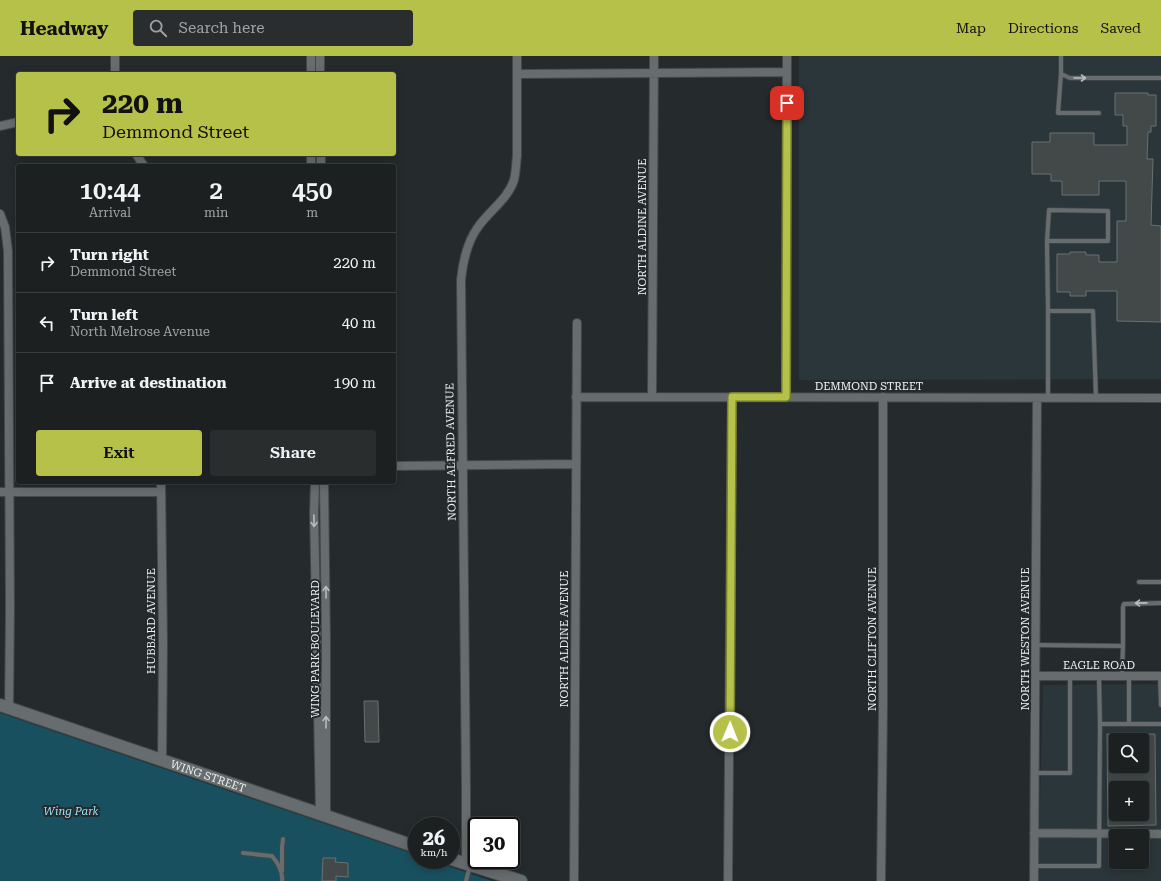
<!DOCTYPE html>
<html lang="en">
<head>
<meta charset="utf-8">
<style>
	body { margin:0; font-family:"Roboto Serif",serif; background:#292d2e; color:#f1f3f6; height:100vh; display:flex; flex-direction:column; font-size:15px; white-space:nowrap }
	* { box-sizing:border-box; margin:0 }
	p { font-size:13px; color:#a0a3a5 }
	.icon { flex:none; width:22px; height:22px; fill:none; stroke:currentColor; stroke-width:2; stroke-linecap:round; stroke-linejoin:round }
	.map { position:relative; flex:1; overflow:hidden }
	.side { position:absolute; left:16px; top:108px; width:380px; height:320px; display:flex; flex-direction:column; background:#1c2021; border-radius:4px; box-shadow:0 2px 10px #0003,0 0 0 1px #3a3e3f }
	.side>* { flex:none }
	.guide { position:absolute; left:16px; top:16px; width:380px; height:84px; border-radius:4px; box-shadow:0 2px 10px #0003,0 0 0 1px #3a3e3f; background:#b6c149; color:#111; overflow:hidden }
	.buttons { position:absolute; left:1109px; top:677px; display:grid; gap:8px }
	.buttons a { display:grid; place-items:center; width:40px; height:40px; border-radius:4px; background:#1c2021; box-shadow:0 2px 10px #0003,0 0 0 1px #3a3e3f; font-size:20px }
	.speed { position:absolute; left:408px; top:761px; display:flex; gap:8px; font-size:20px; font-weight:700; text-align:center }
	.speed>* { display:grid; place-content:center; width:52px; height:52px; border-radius:50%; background:#1c2021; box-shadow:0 2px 10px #0003,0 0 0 1px #3a3e3f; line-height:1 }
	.speed small { font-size:10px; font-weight:400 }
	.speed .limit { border:2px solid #111; border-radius:6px; background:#fff; color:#111 }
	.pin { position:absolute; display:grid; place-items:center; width:34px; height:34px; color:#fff; margin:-17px; border-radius:8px; box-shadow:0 2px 6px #0006 }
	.me { position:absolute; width:44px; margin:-22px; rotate:1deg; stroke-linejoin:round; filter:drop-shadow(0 0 3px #0008) }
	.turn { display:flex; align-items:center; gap:14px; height:84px; padding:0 20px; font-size:18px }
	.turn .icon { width:52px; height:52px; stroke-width:2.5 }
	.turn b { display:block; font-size:28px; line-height:34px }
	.eta { display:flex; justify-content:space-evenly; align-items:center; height:68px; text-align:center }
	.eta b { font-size:24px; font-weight:600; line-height:28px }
	.button { display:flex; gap:8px; margin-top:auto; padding:8px 20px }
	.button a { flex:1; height:46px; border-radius:4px; background:#b6c149; color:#111; font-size:16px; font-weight:600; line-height:46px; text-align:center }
	.button a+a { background:#292d2e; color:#f1f3f6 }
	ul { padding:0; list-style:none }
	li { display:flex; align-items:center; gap:12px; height:60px; padding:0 20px; border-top:1px solid #3a3e3f }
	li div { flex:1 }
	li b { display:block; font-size:15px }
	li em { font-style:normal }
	header { display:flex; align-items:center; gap:24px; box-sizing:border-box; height:56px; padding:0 20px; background:#b6c149; color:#111 }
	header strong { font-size:19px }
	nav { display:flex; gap:22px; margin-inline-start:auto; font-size:14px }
	.search { width:280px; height:36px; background:#292d2e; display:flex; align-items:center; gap:10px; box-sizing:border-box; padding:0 14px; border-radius:4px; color:#a0a3a5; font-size:15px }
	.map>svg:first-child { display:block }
	.built { fill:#2b363a; fill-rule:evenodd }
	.green { fill:#195060 }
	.building { fill:#434949; stroke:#6a7070; fill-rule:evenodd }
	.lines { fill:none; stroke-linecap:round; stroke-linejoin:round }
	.lane-casing { stroke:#444849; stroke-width:5.5 }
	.street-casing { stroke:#444849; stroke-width:10 }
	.secondary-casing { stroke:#444849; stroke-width:14 }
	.lane { stroke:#676c6e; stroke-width:4 }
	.street { stroke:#676c6e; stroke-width:8 }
	.secondary { stroke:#676c6e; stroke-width:12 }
	.oneway { stroke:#b8bcbd }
	.route-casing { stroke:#767d2f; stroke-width:10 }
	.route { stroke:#b6c149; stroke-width:7 }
	.labels { text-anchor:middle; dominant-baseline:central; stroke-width:4; stroke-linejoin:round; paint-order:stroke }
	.street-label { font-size:11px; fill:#eef1f2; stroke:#252a2c }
	.park-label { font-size:11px; font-style:italic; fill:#9fe2f8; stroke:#252a2c }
</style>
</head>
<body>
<header>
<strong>Headway</strong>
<div class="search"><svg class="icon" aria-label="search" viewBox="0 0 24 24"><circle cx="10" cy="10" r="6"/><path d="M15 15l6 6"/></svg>Search here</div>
<nav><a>Map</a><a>Directions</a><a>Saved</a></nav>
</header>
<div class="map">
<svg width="1161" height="825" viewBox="0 0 1161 825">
	<rect width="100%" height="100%" fill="#252a2c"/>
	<!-- built -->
	<path class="built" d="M799 0H1161V323L799 324Z
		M1161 628V825H1038L1043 629ZM1116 684H1142V710H1116ZM1116 732H1142V758H1116ZM1116 780H1142V806H1116Z"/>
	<!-- green -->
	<path class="green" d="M0 657 417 799V804H430L492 825H0Z"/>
	<!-- building -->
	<path class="building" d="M1115 37H1148V39H1156V70H1151V76H1148L1147 103H1153L1151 169 1161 170V266L1117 265V235H1086V240H1070V236H1057V198H1070V196H1086V199H1099V206H1117V165H1126V125H1099V139H1062V125H1051V118H1032V86H1050V77H1094V89H1127V70H1123V59H1115Z
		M364 645H378L379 686H365Z
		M1107 678H1116V710H1142V678H1155L1156 769 1108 770ZM1116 732H1142V758H1116Z
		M323 802H336L335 806 348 807V821L336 820V825H322Z"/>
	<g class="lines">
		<defs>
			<path id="lane" d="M1061 0V18L1070 22H1161
				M1061 18 1058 57H1099
				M1047 185H1108V155L1049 154 1047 185 1048 255
				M1048 342V255H1093L1096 342
				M1139 526H1161
				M1036 589 1123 590 1122 619
				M1123 590V551L1124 548 1161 547
				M1099 620 1100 668H1161
				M1160 620 1161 649
				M1129 668V620
				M1035 717H1070V620
				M243 797 272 800C278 807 283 816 282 825
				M1034 810H1099L1100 668
				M282 815V791L283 783
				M466 825 470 810"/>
			<path id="street" d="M115 0V18
				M311 0V18
				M320 0V18
				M517 18 787 16
				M0 70 18 66
				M136 98 144 110
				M311 98V110
				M321 98V110
				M0 158 5 171 8 195 10 553 9 652
				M576 341 1161 342
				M652 341 654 0
				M786 341 787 0
				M394 410 576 408
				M161 426 163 587 162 705
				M315 426 314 456 320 758
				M324 426 326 584V761
				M0 436H161
				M1036 620H1161
				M1034 777 1161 778
				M466 808V732L461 224C463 205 467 186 478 171 489 155 508 143 514 124 516 116 516 108 517 100V0
				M574 825 577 267
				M728 825 732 341
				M881 825 883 651V341
				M1034 825 1037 342"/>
			<g id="secondary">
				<path id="s1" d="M0 649 417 791"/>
				<path d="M451 803 521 825"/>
			</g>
		</defs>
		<!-- lane casing -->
		<use href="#lane" class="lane-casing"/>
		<!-- street casing -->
		<use href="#street" class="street-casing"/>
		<!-- secondary casing -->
		<use href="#secondary" class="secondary-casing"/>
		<!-- lane -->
		<use href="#lane" class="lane"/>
		<!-- street -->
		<use href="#street" class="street"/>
		<!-- secondary -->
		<use href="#secondary" class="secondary"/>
	</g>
	<!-- one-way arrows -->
	<defs><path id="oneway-shaft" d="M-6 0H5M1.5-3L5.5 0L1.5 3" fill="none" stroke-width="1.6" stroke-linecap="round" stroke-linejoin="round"/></defs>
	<g class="oneway">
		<use href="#oneway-shaft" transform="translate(1080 22)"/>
		<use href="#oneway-shaft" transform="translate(314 465) rotate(89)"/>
		<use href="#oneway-shaft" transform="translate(326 536) rotate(-91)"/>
		<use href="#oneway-shaft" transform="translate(1141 547) rotate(179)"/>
		<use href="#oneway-shaft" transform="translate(326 666) rotate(-90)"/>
	</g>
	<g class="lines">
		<defs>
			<path id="route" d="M730 676 732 341H786L787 47"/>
		</defs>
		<!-- route casing -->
		<use href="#route" class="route-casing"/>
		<!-- route -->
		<use href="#route" class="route"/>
	</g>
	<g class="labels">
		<!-- street labels -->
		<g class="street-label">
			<text transform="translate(642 171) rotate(-90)">NORTH ALDINE AVENUE</text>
			<text x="869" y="330">DEMMOND STREET</text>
			<text transform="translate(451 396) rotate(-91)">NORTH ALFRED AVENUE</text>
			<text transform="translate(151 565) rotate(-90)">HUBBARD AVENUE</text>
			<text transform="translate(564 583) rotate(-90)">NORTH ALDINE AVENUE</text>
			<text transform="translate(872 583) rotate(-90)">NORTH CLIFTON AVENUE</text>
			<text transform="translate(1025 583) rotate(-90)">NORTH WESTON AVENUE</text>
			<text transform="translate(315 593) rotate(-90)">WING PARK BOULEVARD</text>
			<text x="1099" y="609">EAGLE ROAD</text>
			<text stroke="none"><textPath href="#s1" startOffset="220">WING STREET</textPath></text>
		</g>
		<!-- park labels -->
		<g class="park-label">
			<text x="71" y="755">Wing Park</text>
		</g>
	</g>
</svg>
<div class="buttons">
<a><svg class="icon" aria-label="search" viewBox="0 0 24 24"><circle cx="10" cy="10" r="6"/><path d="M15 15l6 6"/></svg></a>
<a>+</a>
<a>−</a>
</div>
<div class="speed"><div>26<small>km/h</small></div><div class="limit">30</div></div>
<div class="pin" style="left:787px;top:47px;background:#d93025"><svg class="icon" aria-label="arrive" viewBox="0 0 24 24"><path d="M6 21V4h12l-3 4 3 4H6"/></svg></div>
<svg class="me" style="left:730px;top:676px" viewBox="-20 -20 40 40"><circle r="17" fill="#b6c149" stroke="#fff" stroke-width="3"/><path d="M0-11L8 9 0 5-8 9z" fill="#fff"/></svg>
<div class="guide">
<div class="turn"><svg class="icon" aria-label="right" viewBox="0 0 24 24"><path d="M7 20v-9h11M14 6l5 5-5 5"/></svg><div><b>220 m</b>Demmond Street</div></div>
</div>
<section class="side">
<div class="eta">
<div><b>10:44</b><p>Arrival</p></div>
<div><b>2</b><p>min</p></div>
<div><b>450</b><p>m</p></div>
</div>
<ul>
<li><svg class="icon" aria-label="right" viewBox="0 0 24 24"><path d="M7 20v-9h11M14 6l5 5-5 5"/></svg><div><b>Turn right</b><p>Demmond Street</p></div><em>220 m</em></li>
<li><svg class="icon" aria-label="left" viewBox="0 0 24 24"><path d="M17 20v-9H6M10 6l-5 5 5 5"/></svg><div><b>Turn left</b><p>North Melrose Avenue</p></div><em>40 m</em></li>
<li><svg class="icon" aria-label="arrive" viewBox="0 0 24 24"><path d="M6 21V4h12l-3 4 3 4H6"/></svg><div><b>Arrive at destination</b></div><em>190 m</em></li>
</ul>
<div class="button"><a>Exit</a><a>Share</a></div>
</section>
</div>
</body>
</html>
